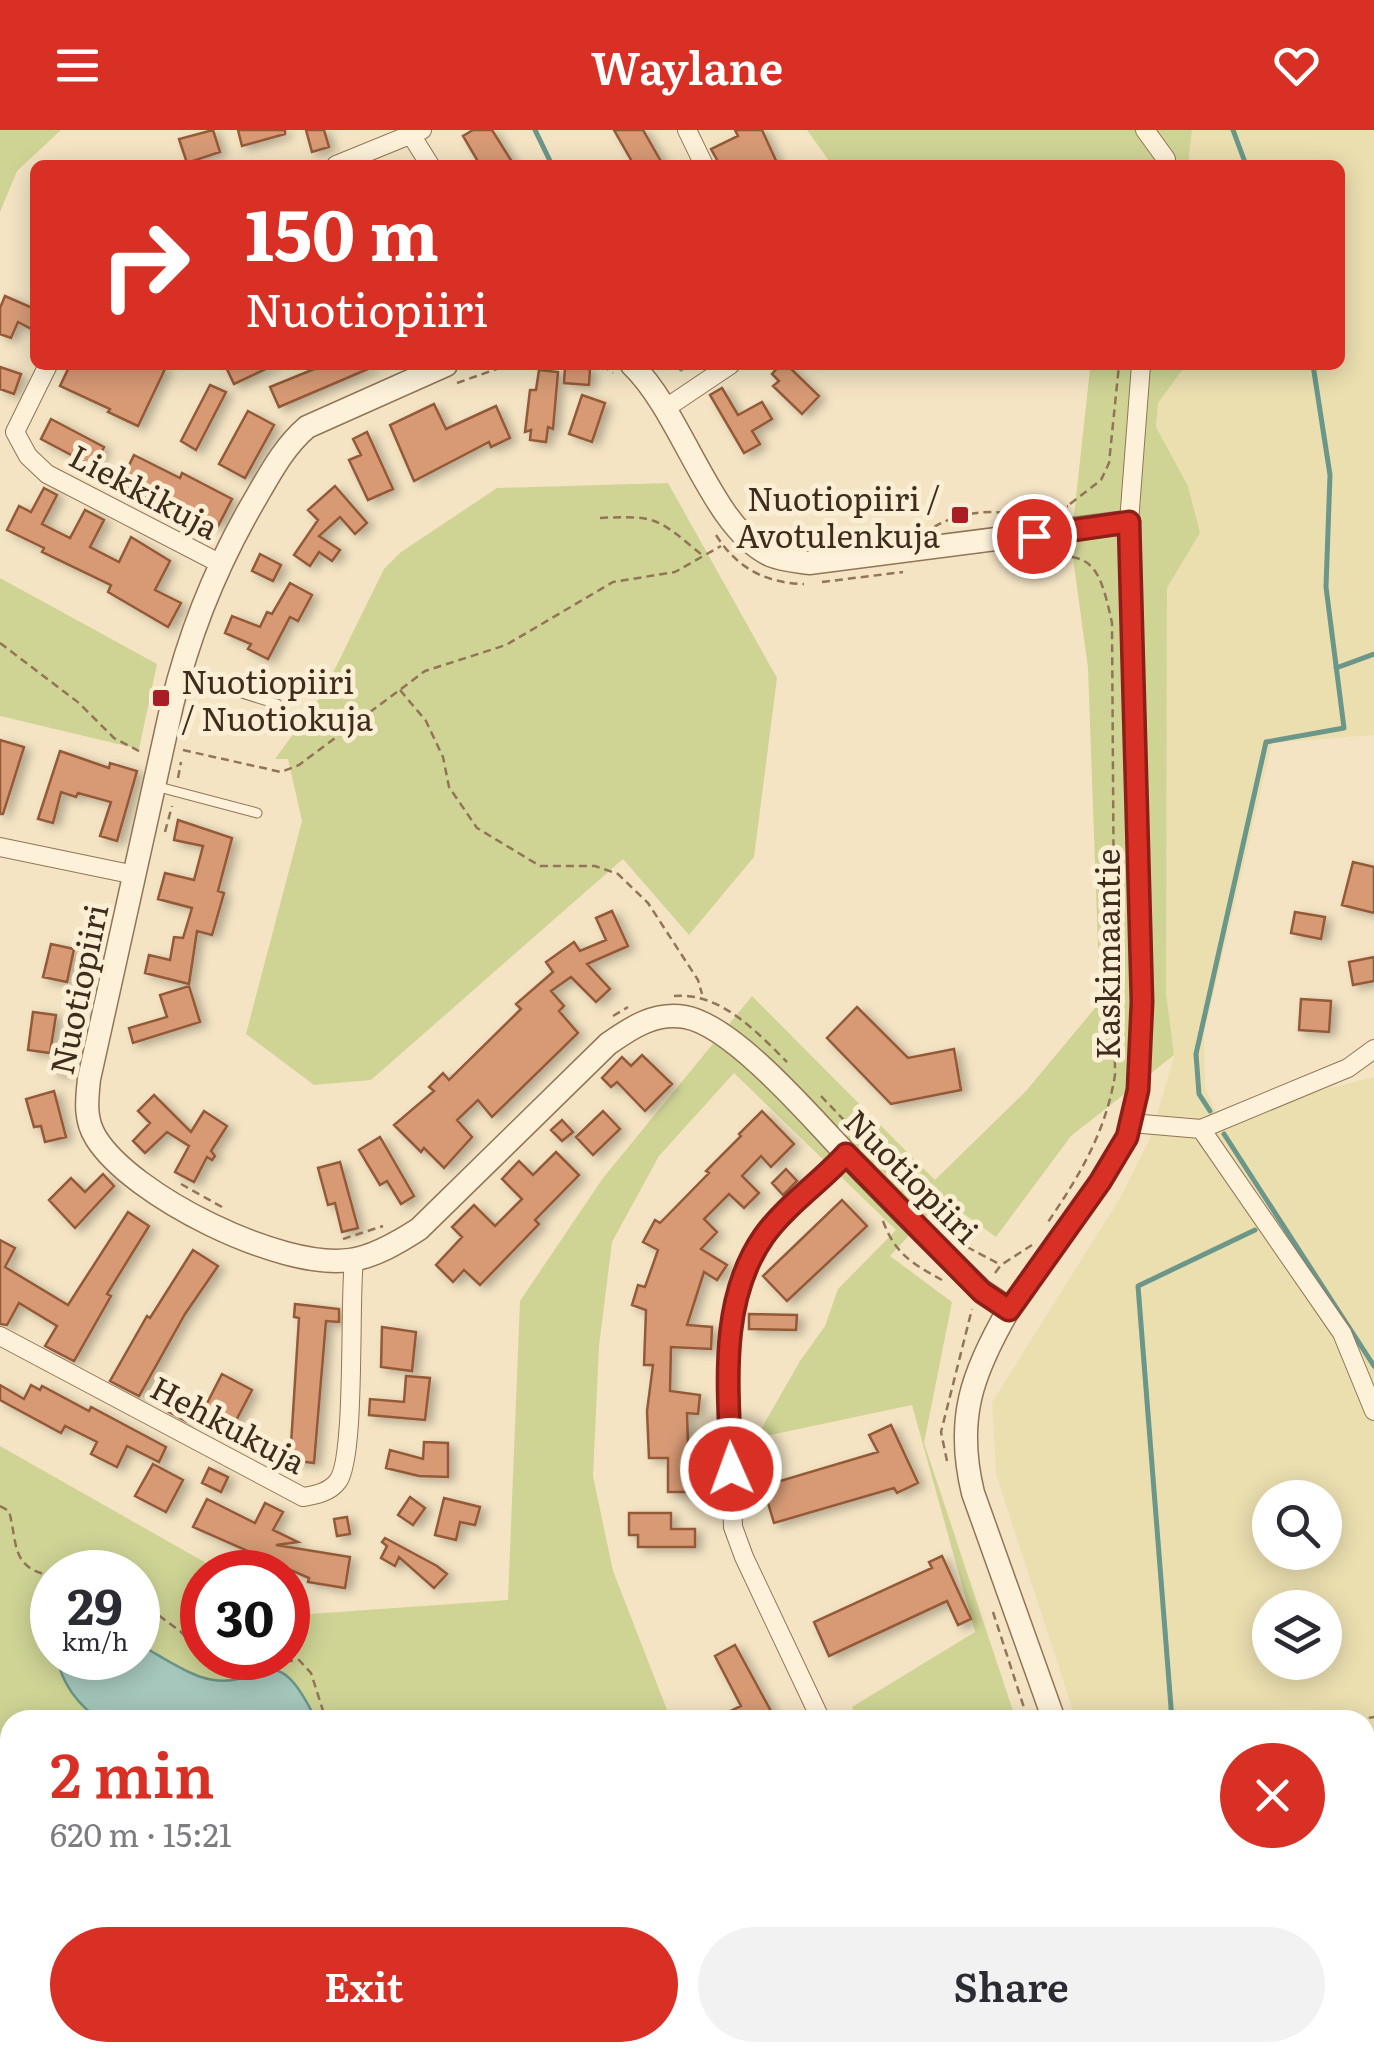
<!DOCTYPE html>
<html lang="en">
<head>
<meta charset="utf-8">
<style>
	body { margin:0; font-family:Literata,serif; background:#f2f2f3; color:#2b2b33; height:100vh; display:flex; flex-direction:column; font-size:38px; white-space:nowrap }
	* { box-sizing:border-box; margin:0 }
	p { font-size:32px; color:#7c7c81 }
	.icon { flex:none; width:55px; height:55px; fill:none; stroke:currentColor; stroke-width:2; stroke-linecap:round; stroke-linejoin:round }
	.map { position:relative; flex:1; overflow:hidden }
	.drawer { position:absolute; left:0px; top:1580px; width:1375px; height:352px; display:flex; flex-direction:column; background:#fff; border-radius:30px 30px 0 0; box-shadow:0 5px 25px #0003 }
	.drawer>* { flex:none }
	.top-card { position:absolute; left:30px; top:30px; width:1315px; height:210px; border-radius:15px; box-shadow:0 5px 25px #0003; background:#d93025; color:#fff; overflow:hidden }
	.fabs { position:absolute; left:1252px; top:1350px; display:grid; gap:20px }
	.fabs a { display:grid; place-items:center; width:90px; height:90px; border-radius:50%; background:#fff; box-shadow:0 5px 25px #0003; font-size:50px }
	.speed { position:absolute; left:30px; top:1420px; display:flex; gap:20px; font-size:50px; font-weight:700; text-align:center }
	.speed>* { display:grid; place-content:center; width:130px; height:130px; border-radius:50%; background:#fff; box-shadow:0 5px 25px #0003; line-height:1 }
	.speed small { font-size:25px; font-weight:400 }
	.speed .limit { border:15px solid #d22; background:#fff; color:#111 }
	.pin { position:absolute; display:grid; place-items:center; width:85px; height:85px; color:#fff; margin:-42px; border:5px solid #fff; border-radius:50%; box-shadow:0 2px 10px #0007 }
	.me { position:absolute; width:110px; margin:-55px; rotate:358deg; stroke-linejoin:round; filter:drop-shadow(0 0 8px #0008) }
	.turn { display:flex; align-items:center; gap:35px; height:210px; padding:0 50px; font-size:45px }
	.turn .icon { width:130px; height:130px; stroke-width:2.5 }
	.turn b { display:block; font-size:70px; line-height:85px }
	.round { display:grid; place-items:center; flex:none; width:105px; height:105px; border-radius:52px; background:#f2f2f3 }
	.head { display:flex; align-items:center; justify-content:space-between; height:170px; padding:0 50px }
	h1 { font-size:60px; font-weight:600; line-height:75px; color:#d93025 }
	.cta { display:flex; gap:20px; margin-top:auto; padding:20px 50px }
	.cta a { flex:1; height:115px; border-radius:60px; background:#d93025; color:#fff; font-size:40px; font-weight:600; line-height:115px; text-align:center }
	.cta a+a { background:#f2f2f3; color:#2b2b33 }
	header { display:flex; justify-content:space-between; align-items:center; height:130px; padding:0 50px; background:#d93025; color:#fff; font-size:45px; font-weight:600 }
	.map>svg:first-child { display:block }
	.farmland { fill:#ebdfb0; fill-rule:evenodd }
	.green { fill:#cfd495 }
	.water { fill:#a6c7bc; stroke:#6b968a; stroke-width:2.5 }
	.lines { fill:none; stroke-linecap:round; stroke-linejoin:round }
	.stream { stroke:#6b968a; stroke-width:5 }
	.building { fill:#d79a74; stroke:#945a39; stroke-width:2.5; filter:url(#shadow) }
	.service-casing { stroke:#927457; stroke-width:11 }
	.minor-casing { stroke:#927457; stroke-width:20 }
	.tertiary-casing { stroke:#927457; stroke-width:25 }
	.path { stroke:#927457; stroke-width:2.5; stroke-dasharray:8 5; stroke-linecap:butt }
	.service { stroke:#fdf1d9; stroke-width:9 }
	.minor { stroke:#fdf1d9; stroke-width:18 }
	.tertiary { stroke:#fdf1d9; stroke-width:22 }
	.route-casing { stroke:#8d1f18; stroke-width:25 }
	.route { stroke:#d93025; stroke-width:18 }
	.poi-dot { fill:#a91e25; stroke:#faeed5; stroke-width:4 }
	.labels { text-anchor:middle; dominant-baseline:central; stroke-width:10; stroke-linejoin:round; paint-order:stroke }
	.street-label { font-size:32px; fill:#402c1d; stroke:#faeed5 }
	.poi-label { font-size:32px; fill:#402c1d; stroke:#faeed5; text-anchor:end }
</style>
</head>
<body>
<header><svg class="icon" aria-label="menu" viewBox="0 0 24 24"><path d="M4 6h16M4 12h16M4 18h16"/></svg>Waylane<svg class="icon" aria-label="heart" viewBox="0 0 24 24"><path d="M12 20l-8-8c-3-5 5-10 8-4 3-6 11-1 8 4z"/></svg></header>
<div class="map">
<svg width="1374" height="1931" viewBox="0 0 1374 1931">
	<defs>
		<filter id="shadow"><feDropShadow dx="6" dy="3.5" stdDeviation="5" flood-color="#0004"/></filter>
	</defs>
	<rect width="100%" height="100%" fill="#f4e4c4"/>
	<!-- farmland -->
	<path class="farmland" d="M1192 0H1374V605L1272 613 1204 904 1205 957 1220 991 1278 971 1374 947V1931H1187L1185 1923 1365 1922V1590H1076L996 1344 992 1272 1119 1070 1150 1009 1174 926 1166 863 1167 458 1200 403 1188 356 1156 297 1158 273 1186 235H1340V35H1188ZM1270 1368H1325V1422H1270ZM1270 1478H1325V1532H1270Z"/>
	<!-- green -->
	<path class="green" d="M0 0H61L17 41 0 82Z
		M807 0H1192L1188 35H832Z
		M1082 235H1186L1158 273 1156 297 1188 356 1200 403 1167 458 1166 863 1174 925 1071 1006 996 1107 943 1069 890 1126 952 1172 924 1313 1016 1590H858L852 1577 975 1502 912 1275 756 1308 800 1231 825 1196 838 1159 896 1100 734 943 659 1026 612 1112 599 1216 593 1346 613 1441 671 1590H316L312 1582 260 1540 231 1552 200 1547 138 1514V1442H52V1528H57L92 1584 101 1590H10V1672L0 1669V1316L222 1442H202V1528H288V1480L296 1485 508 1470 520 1171 603 1048 752 866 935 1050 1026 961 1100 872 1088 538 1071 413 1090 239Z
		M668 353 777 548 754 727 689 805 623 729 371 950 314 955 246 904 302 691 288 629H275L323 563 384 439 401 422 497 358Z
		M0 448 157 534 139 619 0 586Z
		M841 1923 845 1931H561L548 1923Z
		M1044 1923H1107L1109 1931H1039L1046 1928Z"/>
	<!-- water -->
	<path class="water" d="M138 1514C158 1524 180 1540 201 1547 262 1567 271 1496 316 1590H101C78 1576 62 1553 57 1528H138Z"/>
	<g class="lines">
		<!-- stream -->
		<path class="stream" d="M535 0 552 35
			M1233 0 1246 35
			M679 235 681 239
			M1336 538 1374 524
			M1210 981 1199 964 1196 924 1266 612 1344 598 1326 457 1330 345 1313 235
			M1224 1004 1374 1236
			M1172 1590 1138 1156 1255 1100
			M1241 1922 1243 1931"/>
	</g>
	<!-- building -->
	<path class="building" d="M213 0 220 22 187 33 179 9Z
		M238 0H285V4L242 16Z
		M306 0H324L329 17 312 22Z
		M473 0H492L514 35H480L463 6Z
		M614 0H643L663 35H634Z
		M735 0H762L778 35H720L711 19 738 6Z
		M5 166 35 179V201L18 192 11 208 0 204V178Z
		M70 235H155L165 239 138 296 108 282 110 279 60 256Z
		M225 235H274L234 254Z
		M324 235 375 236 279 277 270 257Z
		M780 235H787L819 266 802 284 773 256 779 251 772 244Z
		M0 237 21 244 14 264 0 259Z
		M565 237 590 239 589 255 564 253Z
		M539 240 558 242 553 299 548 297 546 312 530 310 531 300 525 302 530 260H536Z
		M210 255 226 262 196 320 181 311Z
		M722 258 738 285 762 272 772 289 752 301 760 314 744 323 710 265Z
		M582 265 605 273 592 312 569 304Z
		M434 274 446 299 496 276 510 308 491 317 489 312 414 351 390 295Z
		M248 281 274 295 245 348 219 334Z
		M51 289 104 317 94 337 41 309Z
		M367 302 393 359 368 370 349 330 361 325 353 309Z
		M134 325 180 348 182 343 232 369 218 396 173 373 170 379 120 354Z
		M335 356 367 393 355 404 340 387 319 406 340 420 332 431 319 422 310 436 294 425 318 390 308 380Z
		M44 358 57 365 42 394 70 408 85 380 104 390 90 417 119 432 131 407 170 431 155 460 181 473 168 497 108 462 111 455 42 422 44 418 7 400 19 376 31 382Z
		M260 424 281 435 273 451 252 441Z
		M290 453 312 465 298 491 290 487 268 529 248 519 251 514 225 503 232 486 260 497 267 482 272 484Z
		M0 610 24 617 3 684H0Z
		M60 621 109 638 110 633 137 641 117 711 100 706 111 672 78 663 76 667 61 662 53 693 38 689Z
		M178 690 232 708 218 761 224 763 212 805 197 801 189 854 145 843 149 825 170 830 174 807 183 808 192 778 158 769 165 743 194 750 203 716 174 710Z
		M1353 732 1374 737V783L1342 775Z
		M612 781 628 816 587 834 610 859 596 872 571 847 551 861 564 876 559 881 578 903 492 987 478 970 457 990 472 1007 444 1038 424 1018 421 1022 394 995 434 961 429 957 443 943 449 950 521 879 516 874 553 842 546 832 574 812 580 821 606 810 596 788Z
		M1295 782 1325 787 1321 809 1291 803Z
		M51 814 74 819 67 852 43 847Z
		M1374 827V851L1353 855 1349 832Z
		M189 856 200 892 133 913 129 898 167 887 160 865Z
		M1301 869 1331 871 1329 902 1299 900Z
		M857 877 908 928 954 919 961 960 891 974 827 908Z
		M33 882 56 885 50 923 28 920Z
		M55 922 70 925 67 944 51 941Z
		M642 925 672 954 645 981 617 952 611 957 602 948 622 927 631 936Z
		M54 961 66 1007 45 1012 41 996 34 997 26 969Z
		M154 965 191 1002 204 981 227 996 211 1021 215 1026 212 1030 207 1027 194 1052 175 1042 189 1016 167 1002 145 1023 133 1011 150 993 138 981Z
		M603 981 620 999 593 1025 576 1007Z
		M762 981 794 1014 771 1037 761 1026 742 1046 759 1063 744 1078 729 1064 704 1089 717 1102 701 1119 727 1135 717 1150 704 1142 687 1195 712 1197 711 1219 671 1217 670 1261 700 1265 698 1284 687 1283 688 1313H701L702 1342H712V1362H668V1328H649L647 1281 653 1235H644L646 1180 632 1175 638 1155 645 1157 658 1120 643 1112 655 1090 660 1093 709 1043 706 1041 741 1006 739 1004Z
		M562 990 573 1002 562 1011 551 1000Z
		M380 1007 414 1066 401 1074 387 1051 380 1055 359 1020Z
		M556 1022 579 1045 535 1090 539 1094 480 1155 464 1140 453 1152 436 1135 462 1107 452 1097 474 1075 495 1096 522 1069 502 1049 519 1031 533 1045Z
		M340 1032 358 1098 342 1102 335 1073 328 1075 318 1038Z
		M786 1039 797 1051 783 1065 772 1053Z
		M103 1044 114 1056 75 1098 49 1070 71 1048 85 1062Z
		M842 1070 867 1096 787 1171 763 1146Z
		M128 1082 149 1096 107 1164 111 1166 74 1231 45 1216 57 1196 19 1173 7 1195 0 1194V1110L15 1118 5 1137 68 1175Z
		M193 1120 218 1136 185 1184 139 1266 110 1251 147 1186 150 1188Z
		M295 1174 339 1179V1192L326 1191 314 1333 290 1330 299 1188 294 1187Z
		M749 1184 797 1185 796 1200 749 1199Z
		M382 1197 416 1202 412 1241 381 1237Z
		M222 1244 252 1260 231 1300 201 1285Z
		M406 1246 430 1248 425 1290 369 1285 370 1269 404 1272Z
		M0 1255 24 1269 31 1255 40 1260 42 1256 89 1281 91 1277 166 1317 159 1332 127 1316 117 1337 91 1324 97 1312 65 1296 61 1303 0 1270Z
		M176 1271 192 1280 186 1291 169 1282Z
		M891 1295 918 1353 897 1363 894 1358 774 1393 763 1356 878 1322 869 1305Z
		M424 1312 448 1313V1347L419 1346 386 1338 390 1320 423 1329Z
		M153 1334 183 1350 166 1382 135 1366Z
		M209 1338 228 1347 221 1362 202 1353Z
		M410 1367 425 1378 413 1395 398 1385Z
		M444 1368 480 1377 475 1395 460 1392 456 1410 435 1405Z
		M207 1369 255 1393 265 1373 283 1382 273 1400 298 1412 276 1415 350 1427 345 1458 308 1452 309 1448 193 1397Z
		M629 1383H671V1399H695V1417H638V1405H629Z
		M347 1387 350 1404 337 1406 334 1389Z
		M385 1408 437 1436 447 1444 434 1458 399 1427 395 1436 381 1428 387 1416 382 1412Z
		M942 1426 971 1489 958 1495 947 1471 829 1526 814 1492 932 1438 929 1432Z
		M735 1515 772 1583 757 1590H712L741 1576 715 1526Z"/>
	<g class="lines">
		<defs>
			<path id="service" d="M182 544 277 574
				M155 656 257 683"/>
			<path id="minor" d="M408 0 430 35
				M687 0 704 35
				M1145 0 1166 29 1165 35
				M336 35 422 0
				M48 235 15 302 28 326 47 344 221 434
				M666 278 730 235
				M0 717 135 745
				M1131 993 1201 999 1348 938 1374 919
				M1201 999 1342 1203 1374 1281
				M1009 1179 1100 1052 1127 1007 1138 960 1142 872 1129 392 1141 235
				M0 1206 303 1367C316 1365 330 1362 338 1351 356 1327 349 1171 354 1130
				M821 1590 744 1427 733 1397 728 1229 735 1174 742 1148 765 1105 846 1024
				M0 1791 10 1794
				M326 1922 343 1931
				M88 1931 89 1922
				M277 1931 281 1922"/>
			<path id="tertiary" d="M446 235 307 297C285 316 272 340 257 366 218 432 190 500 172 575L89 949C87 969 84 989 96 1008 132 1066 281 1140 350 1130 374 1127 399 1112 419 1099L608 914C632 897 655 882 685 887 737 896 824 1002 863 1042 902 1082 942 1122 982 1161L1009 1179C972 1243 955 1289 973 1363L1054 1590
				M632 235C683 284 711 397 770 425 782 430 796 431 809 433L1129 392
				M1145 1922 1147 1931"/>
		</defs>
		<!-- service casing -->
		<use href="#service" class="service-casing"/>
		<!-- minor casing -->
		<use href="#minor" class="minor-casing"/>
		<!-- tertiary casing -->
		<use href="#tertiary" class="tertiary-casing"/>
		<!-- path -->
		<path class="path" d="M602 235 613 243
			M457 253 508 235
			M1070 374 1101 350 1109 333 1119 235
			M1055 381 1068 376
			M600 388C658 385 658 389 702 425
			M934 397C960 382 989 379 1018 385
			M716 405C737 438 765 453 804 454
			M1020 427C1089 423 1097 423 1112 493L1115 945C1106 1001 1080 1045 1048 1092
			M822 452 903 442
			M0 513 79 573 114 608 141 622
			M400 560 426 591 443 627 449 657 477 698 540 736H595L618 744 648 773 698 850 702 864
			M183 620 281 642 299 635 425 541 506 515 613 452 675 442 721 416
			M178 648 181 632
			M165 702 172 676
			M674 866C720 862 756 901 787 932
			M613 886 628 877
			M821 966 915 1065
			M181 1054 222 1077
			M883 1091C895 1124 913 1134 942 1150
			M343 1109 383 1096
			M967 1117 1001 1135
			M995 1143 1001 1135 1032 1115
			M947 1331 941 1302 972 1179
			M0 1376 9 1381C18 1414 10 1438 52 1446
			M80 1442 113 1426 121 1442
			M138 1470 180 1501 202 1525
			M993 1482 1028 1590
			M208 1528 245 1536 299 1530 311 1543 326 1590
			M1356 1590 1374 1587
			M841 1922 845 1931
			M1028 1922 1031 1931
			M1119 1922 1121 1931"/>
		<!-- service -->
		<use href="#service" class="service"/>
		<!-- minor -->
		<use href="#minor" class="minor"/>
		<!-- tertiary -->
		<use href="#tertiary" class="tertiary"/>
	</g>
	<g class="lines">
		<defs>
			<path id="route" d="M731 1339C729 1262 717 1173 764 1106 786 1075 821 1052 846 1024L982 1162 1009 1180 1100 1052 1127 1007 1138 960 1142 872 1129 392 1034 406"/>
		</defs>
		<!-- route casing -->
		<use href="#route" class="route-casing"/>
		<!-- route -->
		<use href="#route" class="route"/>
	</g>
	<!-- markers -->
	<g class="poi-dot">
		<rect x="950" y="375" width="20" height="20" rx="5"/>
		<rect x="151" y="558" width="20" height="20" rx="5"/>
	</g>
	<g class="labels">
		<!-- street labels -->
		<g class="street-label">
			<text transform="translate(145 360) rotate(28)">Liekkikuja</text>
			<text transform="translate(1106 824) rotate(-90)">Kaskimaantie</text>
			<text transform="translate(77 859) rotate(-78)">Nuotiopiiri</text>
			<text transform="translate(913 1045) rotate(45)">Nuotiopiiri</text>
			<text transform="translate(229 1293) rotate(28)">Hehkukuja</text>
		</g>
		<!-- poi labels -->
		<g class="poi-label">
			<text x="940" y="367">Nuotiopiiri /<tspan x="940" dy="37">Avotulenkuja</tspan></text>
			<text x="181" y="550" text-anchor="start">Nuotiopiiri<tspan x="181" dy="37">/ Nuotiokuja</tspan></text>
		</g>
	</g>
</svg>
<div class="fabs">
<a><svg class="icon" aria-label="search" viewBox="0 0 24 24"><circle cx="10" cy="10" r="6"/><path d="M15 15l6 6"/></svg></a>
<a><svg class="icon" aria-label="layers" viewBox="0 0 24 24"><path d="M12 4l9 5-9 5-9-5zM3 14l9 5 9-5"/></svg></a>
</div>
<div class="speed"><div>29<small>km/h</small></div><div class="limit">30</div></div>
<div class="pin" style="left:1034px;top:406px;background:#d93025"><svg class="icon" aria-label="arrive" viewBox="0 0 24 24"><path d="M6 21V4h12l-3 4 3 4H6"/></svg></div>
<svg class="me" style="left:731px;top:1339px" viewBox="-20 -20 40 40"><circle r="17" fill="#d93025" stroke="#fff" stroke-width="3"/><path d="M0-11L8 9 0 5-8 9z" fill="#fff"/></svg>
<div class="top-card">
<div class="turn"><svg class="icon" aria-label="right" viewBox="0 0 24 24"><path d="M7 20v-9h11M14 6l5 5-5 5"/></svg><div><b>150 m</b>Nuotiopiiri</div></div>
</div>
<section class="drawer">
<div class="head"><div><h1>2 min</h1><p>620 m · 15:21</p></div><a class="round" style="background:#d93025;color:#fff"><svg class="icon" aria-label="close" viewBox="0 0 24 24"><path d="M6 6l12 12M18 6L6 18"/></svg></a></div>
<div class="cta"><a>Exit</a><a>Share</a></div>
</section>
</div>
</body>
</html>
